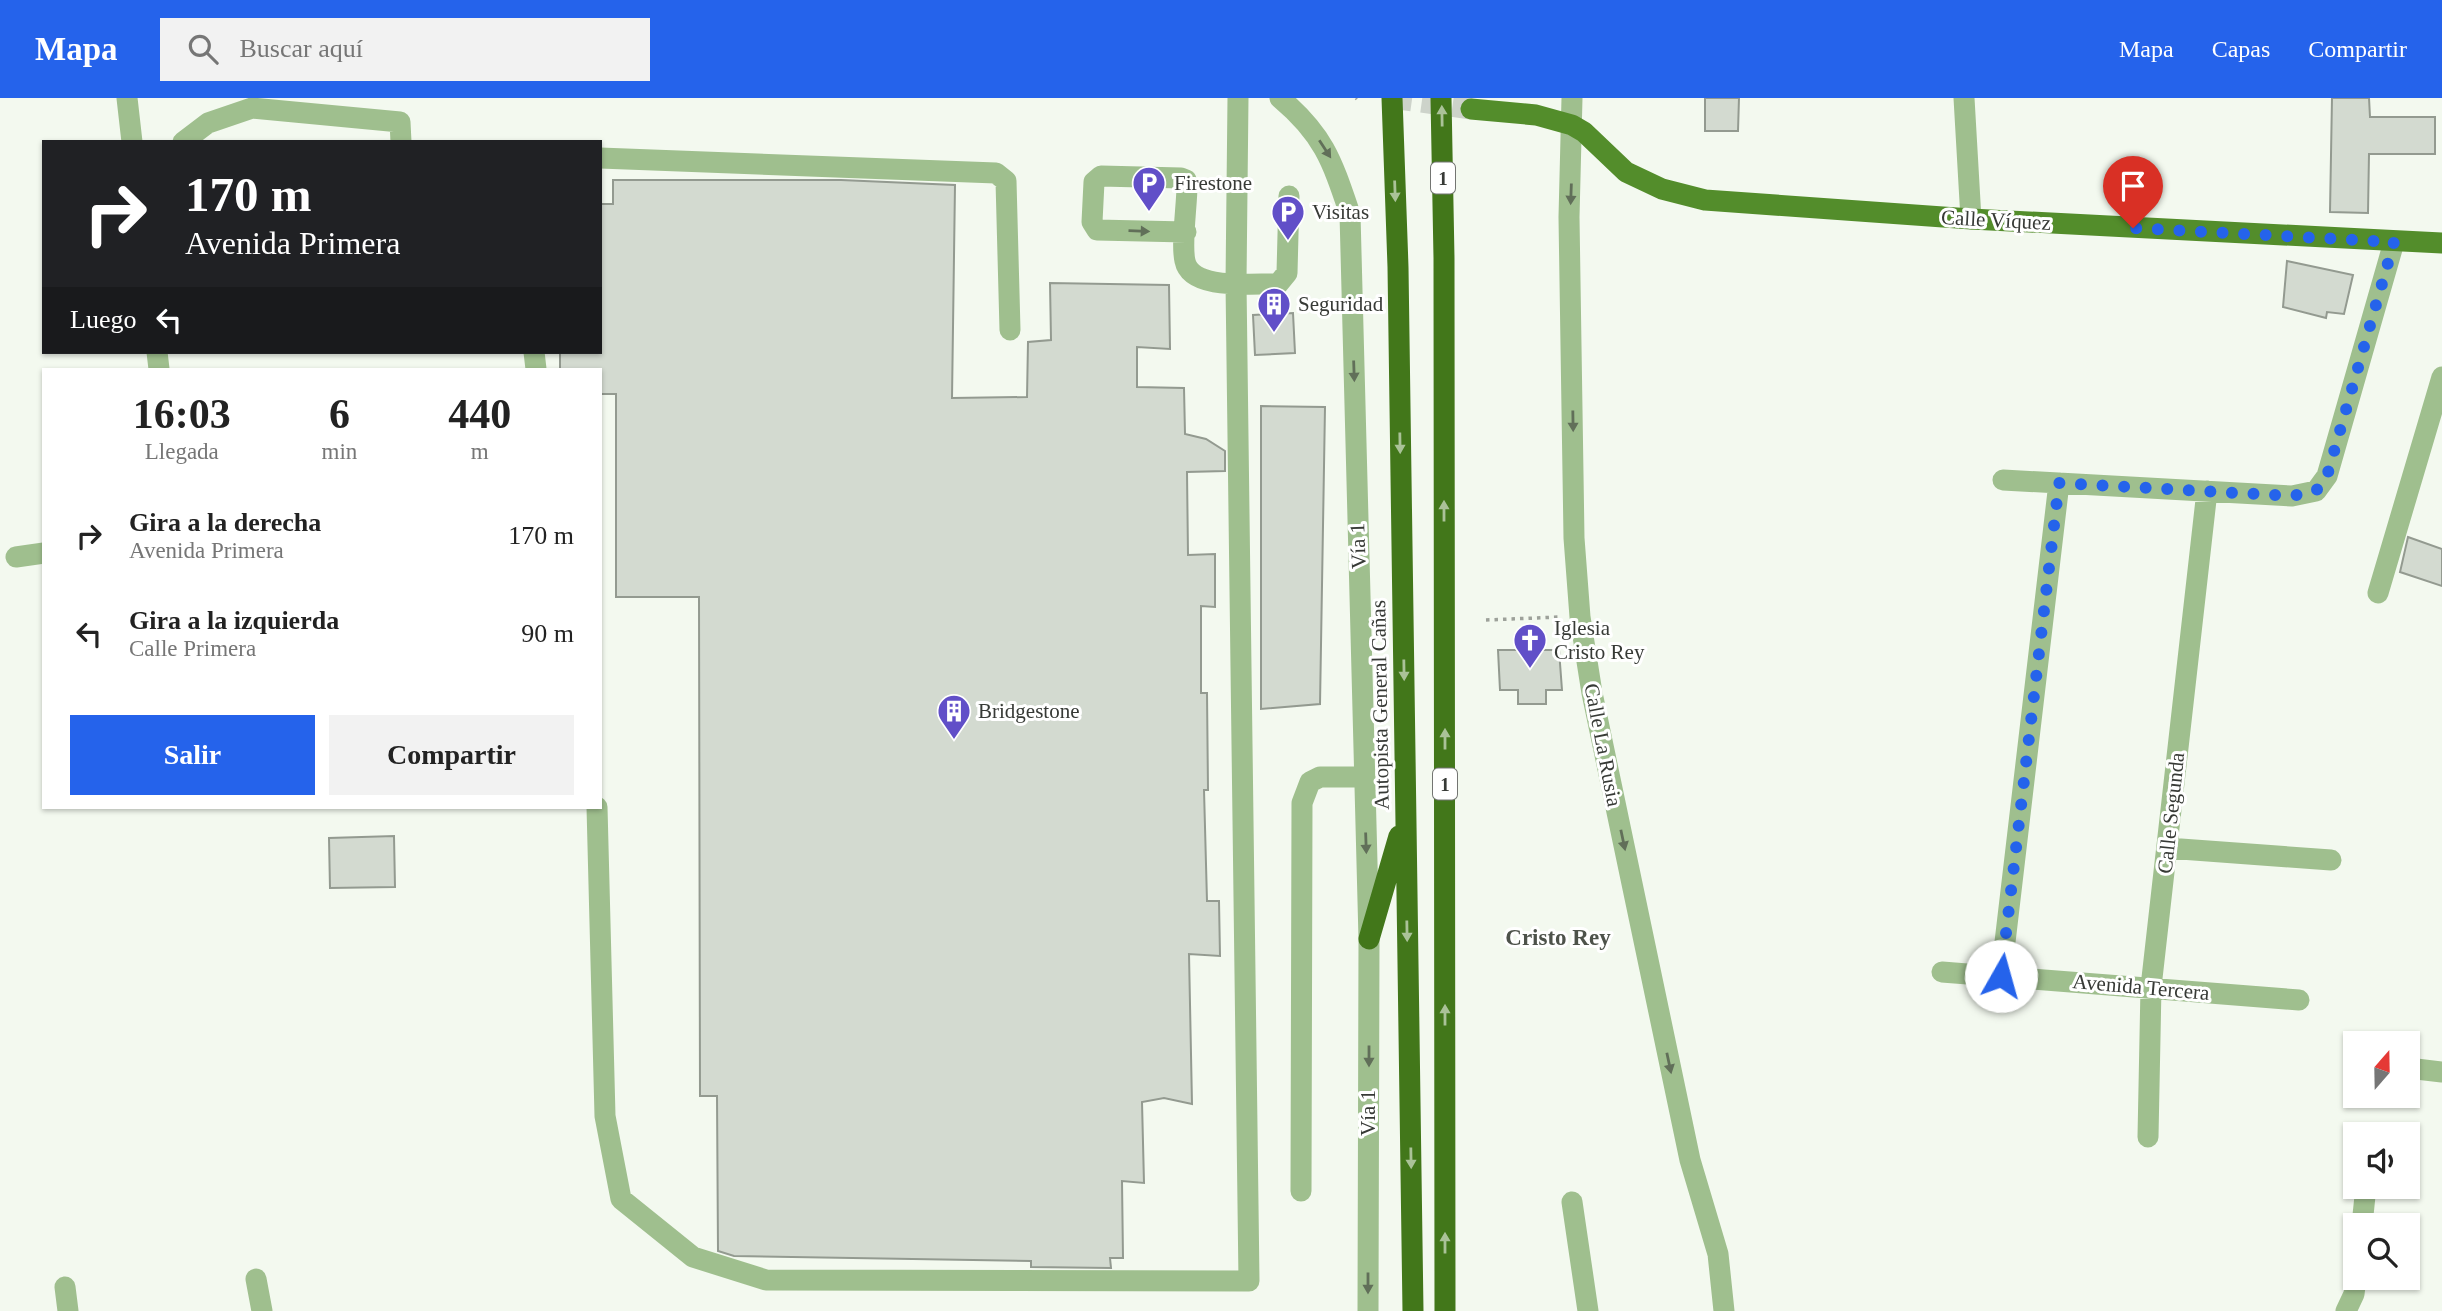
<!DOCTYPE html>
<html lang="es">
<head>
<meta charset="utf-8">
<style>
	body { margin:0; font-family:Georgia,serif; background:#f2f2f2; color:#222; height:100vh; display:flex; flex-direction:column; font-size:26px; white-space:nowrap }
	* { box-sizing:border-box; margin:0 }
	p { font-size:23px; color:#767676 }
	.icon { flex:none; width:38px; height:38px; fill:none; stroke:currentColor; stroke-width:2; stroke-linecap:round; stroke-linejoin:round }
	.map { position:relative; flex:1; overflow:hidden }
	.drawer { position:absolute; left:42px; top:270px; width:560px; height:441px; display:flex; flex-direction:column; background:#fff; border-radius:0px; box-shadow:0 2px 5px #0004 }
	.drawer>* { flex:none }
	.hud { position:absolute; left:42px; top:42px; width:560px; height:214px; border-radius:0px; box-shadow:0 2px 5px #0004; background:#202124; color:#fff; overflow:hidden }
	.needle { width:46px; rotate:20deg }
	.controls { position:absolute; left:2343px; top:933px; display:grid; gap:14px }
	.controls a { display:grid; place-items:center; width:77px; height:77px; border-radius:0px; background:#fff; box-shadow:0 2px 5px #0004; font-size:35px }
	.pin { position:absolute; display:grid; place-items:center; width:60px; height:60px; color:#fff; margin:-72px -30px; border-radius:50% 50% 50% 0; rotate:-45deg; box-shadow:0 0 7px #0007 }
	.pin .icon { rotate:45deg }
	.me { position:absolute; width:77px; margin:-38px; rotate:7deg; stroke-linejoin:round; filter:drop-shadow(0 0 5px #0008) }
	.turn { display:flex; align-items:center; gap:24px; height:147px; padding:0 28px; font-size:32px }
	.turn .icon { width:91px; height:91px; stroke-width:2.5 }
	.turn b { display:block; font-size:49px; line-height:60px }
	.then { display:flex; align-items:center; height:66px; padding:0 28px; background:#0003; gap:14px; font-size:26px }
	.eta { display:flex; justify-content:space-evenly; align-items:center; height:119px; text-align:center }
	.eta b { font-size:42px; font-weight:700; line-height:49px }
	.action { display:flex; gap:14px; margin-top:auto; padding:14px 28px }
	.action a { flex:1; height:80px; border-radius:0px; background:#2563eb; color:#fff; font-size:28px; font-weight:700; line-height:80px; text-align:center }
	.action a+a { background:#f2f2f2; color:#222 }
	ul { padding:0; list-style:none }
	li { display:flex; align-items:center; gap:21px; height:98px; padding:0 28px }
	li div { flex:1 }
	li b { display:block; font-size:26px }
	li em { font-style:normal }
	header { display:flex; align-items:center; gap:42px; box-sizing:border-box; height:98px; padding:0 35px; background:#2563eb; color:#fff }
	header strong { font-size:33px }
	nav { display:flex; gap:38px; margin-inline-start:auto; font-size:24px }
	.search { width:490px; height:63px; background:#f2f2f2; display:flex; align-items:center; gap:18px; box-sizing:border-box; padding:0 24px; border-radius:0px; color:#767676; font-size:26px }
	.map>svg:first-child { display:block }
	.building { fill:#d3dad0; stroke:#939a90; stroke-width:2 }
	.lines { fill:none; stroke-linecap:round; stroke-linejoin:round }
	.major-tunnel { stroke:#cdd3ca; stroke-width:21; stroke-dasharray:21 10; stroke-linecap:butt }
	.path { stroke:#9da19a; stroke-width:3.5; stroke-dasharray:3.5 5; stroke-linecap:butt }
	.minor { stroke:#9fbf8e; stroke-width:21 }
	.major { stroke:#538d2b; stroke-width:21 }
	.highway { stroke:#42771a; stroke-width:21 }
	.oneway { fill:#aac298 }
	.oneway2 { fill:#616f59 }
	.route { stroke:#2563eb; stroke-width:12; stroke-dasharray:0 21.6 }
	.labels { text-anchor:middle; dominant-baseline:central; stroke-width:6; stroke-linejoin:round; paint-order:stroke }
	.shield { fill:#fff; stroke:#737572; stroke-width:2 }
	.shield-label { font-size:19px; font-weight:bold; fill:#373a36 }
	.poi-label { font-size:21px; fill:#373a36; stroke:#fff; text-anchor:start }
	.street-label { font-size:21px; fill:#373a36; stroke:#fff }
	.neighbourhood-label { font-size:23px; font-weight:bold; fill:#4d524a; stroke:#fff }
</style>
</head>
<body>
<header>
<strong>Mapa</strong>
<div class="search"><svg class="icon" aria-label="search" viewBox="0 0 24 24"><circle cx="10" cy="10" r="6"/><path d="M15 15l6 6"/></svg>Buscar aquí</div>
<nav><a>Mapa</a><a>Capas</a><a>Compartir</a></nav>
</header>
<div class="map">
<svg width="2442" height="1213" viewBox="0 0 2442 1213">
	<rect width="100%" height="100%" fill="#f3f9ef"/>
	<!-- building -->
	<path class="building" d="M1705 0H1739L1738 33H1705Z
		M2332 0H2369L2370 19H2435V56H2369L2368 115 2330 114Z
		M613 82H841L955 87 952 300 1027 299 1028 244 1051 242 1050 185 1169 187 1170 251 1137 249V289L1184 290 1185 336 1206 341 1225 353V373L1187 374 1188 457 1215 456V509L1201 508V595H1207L1208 692H1204L1207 803H1219L1220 858 1189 856 1192 1006 1164 1000 1142 1004 1144 1085 1122 1083 1123 1160H1110L1111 1170 1031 1169V1163L734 1158 718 1153 717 998H700L699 499H616V296H600V271H560V254H600V106H613Z
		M2287 163 2353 177 2344 216 2327 214 2326 220 2283 209Z
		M1293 215 1295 255 1255 257 1253 217Z
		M1261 308 1325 309 1320 606 1261 611Z
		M2408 439 2442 451V488L2400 474Z
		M1498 552H1559L1562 592H1546V606H1518V592H1500Z
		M394 738 395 789 330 790 329 740Z"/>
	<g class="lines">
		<!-- major-tunnel -->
		<path class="major-tunnel" d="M1391 0 1471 11"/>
		<!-- path -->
		<path class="path" d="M1356 0 1357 1
			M1486 522 1560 519"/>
		<!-- minor -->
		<path class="minor" d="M127 0 132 44
			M1280 0C1324 37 1332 63 1350 116L1369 841 1368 1213
			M1572 0 1569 119 1574 440 1580 519 1592 595 1690 1062 1718 1156 1724 1213
			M1964 0 1971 121
			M183 44 208 25 252 10 400 24 401 44
			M600 60 996 75 1006 83 1010 232
			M1186 134 1097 132 1092 124 1094 84 1101 78 1181 80 1186 82 1187 88C1187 107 1181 146 1185 163 1191 193 1254 185 1278 186L1287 175 1289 98
			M157 254 159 271
			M534 254 536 271
			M2003 382 2292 398 2316 393 2327 378 2394 144
			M16 459 44 455
			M2378 495 2442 279
			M597 709 605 1018 621 1101 693 1159 766 1182 1249 1183 1236 185 1238 0
			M2167 750 2331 762
			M1942 874 2299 902
			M2001 878 2059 385
			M2408 970 2442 974
			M2148 1039 2151 889 2207 393
			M1301 1093 1302 705 1310 684 1320 679H1365
			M1572 1104 1588 1213
			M2362 1127 2366 1088
			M256 1181 262 1213
			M65 1189 68 1213
			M2346 1213 2354 1196 2356 1180"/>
		<!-- major -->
		<path class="major" d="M1471 11 1536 17 1572 27 1584 34 1626 74 1662 91 1705 102 1971 121 2442 145"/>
		<!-- highway -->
		<path class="highway" d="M1392 0 1398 169 1413 1213
			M1441 0 1444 160 1445 1213
			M1369 841 1399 738"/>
	</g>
	<!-- one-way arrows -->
	<defs><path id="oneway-solid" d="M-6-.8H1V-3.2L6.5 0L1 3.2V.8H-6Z" transform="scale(1.75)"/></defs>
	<g class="oneway">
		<use href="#oneway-solid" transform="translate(1442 18) rotate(-91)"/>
		<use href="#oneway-solid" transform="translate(1395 93) rotate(88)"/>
		<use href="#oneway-solid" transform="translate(1400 345) rotate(89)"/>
		<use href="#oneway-solid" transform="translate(1444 413) rotate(-90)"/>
		<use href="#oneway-solid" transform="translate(1404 572) rotate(89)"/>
		<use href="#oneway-solid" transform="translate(1445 641) rotate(-90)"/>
		<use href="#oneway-solid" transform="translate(1407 833) rotate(89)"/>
		<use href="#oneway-solid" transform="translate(1445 917) rotate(-90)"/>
		<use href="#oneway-solid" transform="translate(1411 1060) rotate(89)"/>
		<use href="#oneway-solid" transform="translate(1445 1145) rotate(-90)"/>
	</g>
	<g class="oneway2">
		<use href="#oneway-solid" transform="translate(1325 51) rotate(57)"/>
		<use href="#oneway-solid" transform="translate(1571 96) rotate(92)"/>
		<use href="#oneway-solid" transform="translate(1139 133) rotate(2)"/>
		<use href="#oneway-solid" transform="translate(1354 273) rotate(88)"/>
		<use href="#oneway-solid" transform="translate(1573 323) rotate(89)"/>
		<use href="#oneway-solid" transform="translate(1623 742) rotate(78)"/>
		<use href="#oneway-solid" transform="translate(1366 745) rotate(88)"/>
		<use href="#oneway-solid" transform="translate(1369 958) rotate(90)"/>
		<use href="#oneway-solid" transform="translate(1669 965) rotate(78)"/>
		<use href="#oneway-solid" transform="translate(1368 1185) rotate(90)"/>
	</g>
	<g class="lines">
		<!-- route -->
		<path class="route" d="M2001 878 2059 385 2292 398 2316 393 2327 378 2394 144 2133 130"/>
	</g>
	<!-- icons -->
	<defs>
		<symbol id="parking-pin" viewBox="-11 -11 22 30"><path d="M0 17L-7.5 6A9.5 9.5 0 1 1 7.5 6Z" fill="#614fc8" stroke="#fff"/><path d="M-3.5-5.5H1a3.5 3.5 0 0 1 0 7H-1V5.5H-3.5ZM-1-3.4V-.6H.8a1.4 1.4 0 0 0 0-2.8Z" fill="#fff"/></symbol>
		<symbol id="building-pin" viewBox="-11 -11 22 30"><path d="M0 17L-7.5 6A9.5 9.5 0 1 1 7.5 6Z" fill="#614fc8" stroke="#fff"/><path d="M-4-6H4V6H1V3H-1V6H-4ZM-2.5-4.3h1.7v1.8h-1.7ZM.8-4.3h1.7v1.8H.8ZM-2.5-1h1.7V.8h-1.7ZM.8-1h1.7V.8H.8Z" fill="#fff"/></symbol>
		<symbol id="church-pin" viewBox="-11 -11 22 30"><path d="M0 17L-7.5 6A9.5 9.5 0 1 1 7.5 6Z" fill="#614fc8" stroke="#fff"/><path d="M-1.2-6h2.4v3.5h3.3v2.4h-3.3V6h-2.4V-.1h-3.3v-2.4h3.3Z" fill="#fff"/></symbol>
	</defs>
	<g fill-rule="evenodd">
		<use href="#parking-pin" x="1130" y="66" width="38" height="52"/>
		<use href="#parking-pin" x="1269" y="95" width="38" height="52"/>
		<use href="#building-pin" x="1255" y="187" width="38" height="52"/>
		<use href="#church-pin" x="1511" y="523" width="38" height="52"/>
		<use href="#building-pin" x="935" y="594" width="38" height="52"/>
	</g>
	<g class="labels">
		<!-- shield labels -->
		<g class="shield">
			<rect x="1431" y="64.5" width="24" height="31" rx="5"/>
			<rect x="1433" y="670.5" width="24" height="31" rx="5"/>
		</g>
		<g class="shield-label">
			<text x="1443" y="80">1</text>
			<text x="1445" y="686">1</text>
		</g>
		<!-- poi labels -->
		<g class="poi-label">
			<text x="1174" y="85">Firestone</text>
			<text x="1312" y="114">Visitas</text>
			<text x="1298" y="206">Seguridad</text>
			<text x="1554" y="530">Iglesia<tspan x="1554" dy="24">Cristo Rey</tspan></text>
			<text x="978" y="613">Bridgestone</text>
		</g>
		<!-- street labels -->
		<g class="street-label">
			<text transform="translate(1996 122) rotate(3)">Calle Víquez</text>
			<text transform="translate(1358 448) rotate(-92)">Vía 1</text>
			<text transform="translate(1380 607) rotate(-91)">Autopista General Cañas</text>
			<text transform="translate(1603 647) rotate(79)">Calle La Rusia</text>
			<text transform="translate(2171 715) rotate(-84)">Calle Segunda</text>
			<text transform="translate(2141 889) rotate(5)">Avenida Tercera</text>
			<text transform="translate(1368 1015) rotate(-90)">Vía 1</text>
		</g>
		<!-- neighbourhood labels -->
		<g class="neighbourhood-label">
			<text x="1558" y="839">Cristo Rey</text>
		</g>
	</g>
</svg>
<div class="controls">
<a><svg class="needle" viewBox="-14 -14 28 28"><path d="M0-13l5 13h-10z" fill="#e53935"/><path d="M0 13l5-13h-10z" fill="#767676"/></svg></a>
<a><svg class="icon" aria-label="sound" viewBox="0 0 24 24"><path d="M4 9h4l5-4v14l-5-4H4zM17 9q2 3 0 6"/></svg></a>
<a><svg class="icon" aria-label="search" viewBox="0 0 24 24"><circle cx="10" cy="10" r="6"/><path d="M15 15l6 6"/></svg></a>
</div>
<div class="pin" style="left:2133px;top:130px;background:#d93025"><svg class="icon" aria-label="arrive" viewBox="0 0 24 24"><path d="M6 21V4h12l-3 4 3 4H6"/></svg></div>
<svg class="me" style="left:2001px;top:878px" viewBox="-20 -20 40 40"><circle r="19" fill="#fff"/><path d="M0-13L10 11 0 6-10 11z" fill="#2563eb"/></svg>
<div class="hud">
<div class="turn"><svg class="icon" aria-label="right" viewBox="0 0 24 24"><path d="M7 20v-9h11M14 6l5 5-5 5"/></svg><div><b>170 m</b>Avenida Primera</div></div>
<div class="then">Luego<svg class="icon" aria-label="left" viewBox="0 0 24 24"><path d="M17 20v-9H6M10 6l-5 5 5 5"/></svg></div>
</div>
<section class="drawer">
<div class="eta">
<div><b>16:03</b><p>Llegada</p></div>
<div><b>6</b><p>min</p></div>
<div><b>440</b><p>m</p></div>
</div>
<ul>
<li><svg class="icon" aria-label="right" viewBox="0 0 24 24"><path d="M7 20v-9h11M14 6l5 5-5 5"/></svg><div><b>Gira a la derecha</b><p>Avenida Primera</p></div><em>170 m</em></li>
<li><svg class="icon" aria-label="left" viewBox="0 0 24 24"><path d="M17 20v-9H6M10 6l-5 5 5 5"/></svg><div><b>Gira a la izquierda</b><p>Calle Primera</p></div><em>90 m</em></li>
</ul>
<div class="action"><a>Salir</a><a>Compartir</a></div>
</section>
</div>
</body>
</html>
